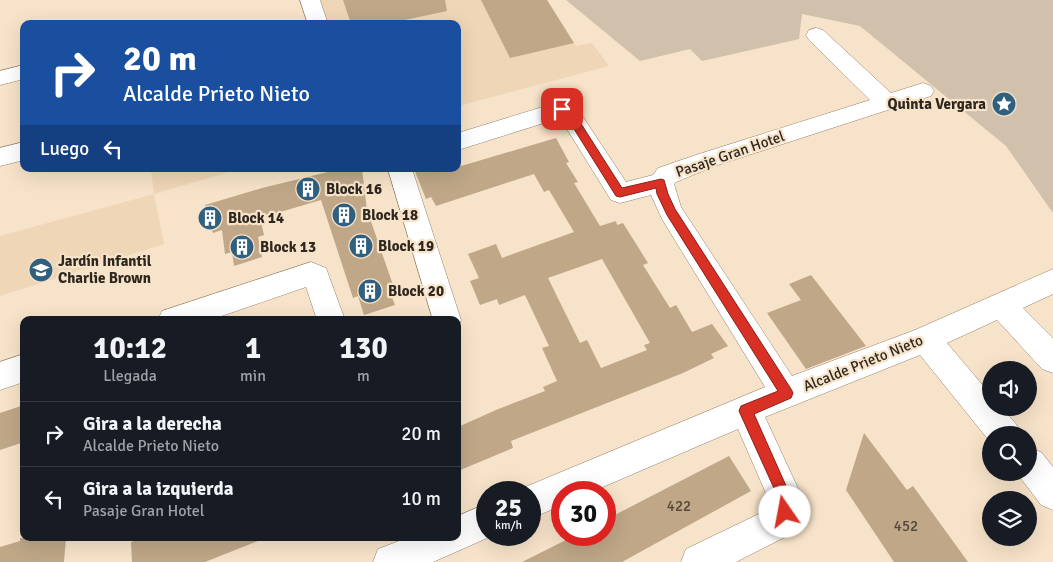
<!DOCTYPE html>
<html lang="es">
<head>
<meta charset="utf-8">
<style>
	body { margin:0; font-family:Signika,sans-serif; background:#242831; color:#f1f3f6; height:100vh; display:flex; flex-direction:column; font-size:19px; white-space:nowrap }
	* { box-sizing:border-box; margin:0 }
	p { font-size:16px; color:#9ea1a6 }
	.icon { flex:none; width:28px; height:28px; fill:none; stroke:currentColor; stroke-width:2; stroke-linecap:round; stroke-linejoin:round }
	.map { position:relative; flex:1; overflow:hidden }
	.side { position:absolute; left:20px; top:316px; width:441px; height:225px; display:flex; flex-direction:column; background:#171b24; border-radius:10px; box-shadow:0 5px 20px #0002 }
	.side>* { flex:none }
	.banner { position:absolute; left:20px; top:20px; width:441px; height:152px; border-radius:10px; box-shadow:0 5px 20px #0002; background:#1a4fa0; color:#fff; overflow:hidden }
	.buttons { position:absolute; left:982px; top:361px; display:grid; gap:10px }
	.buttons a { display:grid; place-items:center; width:55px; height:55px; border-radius:50%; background:#171b24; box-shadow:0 5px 20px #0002; font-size:25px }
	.speed { position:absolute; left:476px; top:481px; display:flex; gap:10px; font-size:25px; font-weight:700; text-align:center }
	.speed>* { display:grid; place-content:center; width:65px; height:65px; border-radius:50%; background:#171b24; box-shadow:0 5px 20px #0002; line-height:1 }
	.speed small { font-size:12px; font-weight:400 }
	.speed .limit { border:8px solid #d22; background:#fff; color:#111 }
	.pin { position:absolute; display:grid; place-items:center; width:42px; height:42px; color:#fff; margin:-21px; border-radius:10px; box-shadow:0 2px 8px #0006 }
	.me { position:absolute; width:55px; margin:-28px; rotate:348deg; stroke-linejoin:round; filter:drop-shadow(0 0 4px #0008) }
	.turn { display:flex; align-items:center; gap:18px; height:105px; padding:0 20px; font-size:22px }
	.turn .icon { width:65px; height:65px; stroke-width:2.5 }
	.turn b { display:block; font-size:35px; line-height:42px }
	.then { display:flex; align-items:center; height:48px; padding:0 20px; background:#0003; gap:10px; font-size:19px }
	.eta { display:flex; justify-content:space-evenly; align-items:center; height:85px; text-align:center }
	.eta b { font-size:30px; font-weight:800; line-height:35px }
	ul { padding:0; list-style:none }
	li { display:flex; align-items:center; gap:15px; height:65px; padding:0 20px; border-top:1px solid #363941 }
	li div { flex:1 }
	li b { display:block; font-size:19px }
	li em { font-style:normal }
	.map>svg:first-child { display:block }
	.built { fill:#efd6b6 }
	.green { fill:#d0c0ac }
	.building { fill:#bfa788; fill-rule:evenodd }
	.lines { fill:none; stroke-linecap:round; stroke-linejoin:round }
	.minor-casing { stroke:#93806a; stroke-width:1 }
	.minor { fill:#fff; fill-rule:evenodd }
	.route { fill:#d93025; stroke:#8d1f18 }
	.labels { text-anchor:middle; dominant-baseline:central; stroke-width:4.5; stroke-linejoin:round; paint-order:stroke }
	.poi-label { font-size:15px; font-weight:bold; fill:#2e271d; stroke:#f7e3c9; text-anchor:start }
	.street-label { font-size:15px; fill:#2e271d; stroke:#f7e3c9 }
	.near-number-label { font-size:15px; fill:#524738 }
</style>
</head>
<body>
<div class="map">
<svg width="1053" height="562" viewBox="0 0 1053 562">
	<rect width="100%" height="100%" fill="#f7e3c9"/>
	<!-- built -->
	<path class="built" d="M320 0H547L576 46 592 43 609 66 458 106V24H324Z
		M151 169H239L154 194 164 244 0 296V236L154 194Z"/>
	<!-- green -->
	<path class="green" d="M566 0H1053V213L1006 146 860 26 802 14 799 39 702 61 690 49 640 61Z"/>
	<!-- building -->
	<path class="building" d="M343 0H445L447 11 386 24H351Z
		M481 0H547L574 43 510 58Z
		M556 138 569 162 566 163 578 182 574 183 600 226 616 221 617 225 623 223 648 263 643 265 670 308 676 305 692 332 712 324 728 346 711 354 714 358 683 373 511 441 513 448 458 471V427L496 410 545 391 543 387 557 381 542 348 549 346 525 295 499 305 497 299 480 305 470 281 479 278 468 254 496 244 502 258 574 232 549 190 544 192 534 174 436 206 431 197 426 199 414 169H458V167ZM602 259 650 343 644 345 647 350 601 368 587 340 580 343 548 278Z
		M340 169H362L367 210 393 285 388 287 395 305 364 315 358 296 353 298 321 200 260 218 264 235 258 237 262 257 234 266 232 252 225 254 222 230 213 233 211 229 205 205 262 188Z
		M811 275 866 346 806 369 767 313 801 300 789 284Z
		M24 405V442L0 450V413Z
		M864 433 907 490 913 486 968 562H894L846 490Z
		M729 456 751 491 622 562H522L576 535H605V520Z
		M20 538H66L64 562H0V547L20 541Z
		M143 538H263V539L205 562H132L131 542Z"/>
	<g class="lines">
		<defs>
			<path id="minor" d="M300 0H320L328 24H308Z
				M816 28 823 30 891 93 923 83 931 86 934 91 931 96 715 166 676 182 674 184 681 207 792 376 915 330 1053 269V294L1023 308 1053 338V373L1042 369 997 320 947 343 991 395V408H1002L1016 424 1021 435H991V443L920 355 765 417 802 497V512L797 524 789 535 736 562H681L686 549 765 511 768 507V498L738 429 591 492H562V505L530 519V492H517L518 490 765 387 662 219 651 195 620 203 611 200 560 118 458 150V133L562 101 575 105 626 182 653 175 658 168 699 154 870 100 809 40 806 35 809 30Z
				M24 65V79L0 85V71Z
				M24 142V160L0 166V148Z
				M388 169H412L461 320 458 328V320H433Z
				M311 262 326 268 345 320H317L306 287 210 320H158L162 311Z
				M24 354V382L0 390V362Z
				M1029 448 1041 452 1053 467V510L1041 505 1016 472H1029Z
				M488 503V535H494L433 562H373L378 549 407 538H458V516Z"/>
		</defs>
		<!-- minor casing -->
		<use href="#minor" class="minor-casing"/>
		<!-- minor -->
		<use href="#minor" class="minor"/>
	</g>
	<!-- route -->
	<path class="route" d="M562 105 571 108 622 188 661 179 664 180 668 194 675 209 791 389 793 393 791 398 754 414 791 497 792 512 790 517 785 519 780 517 778 497 739 411 741 406 778 391 667 215 657 194 656 188 620 197 616 196 564 113 558 109Z"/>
	<!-- icons -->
	<defs>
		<symbol id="sight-disc" viewBox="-11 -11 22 22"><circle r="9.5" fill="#30607f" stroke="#f7e3c9"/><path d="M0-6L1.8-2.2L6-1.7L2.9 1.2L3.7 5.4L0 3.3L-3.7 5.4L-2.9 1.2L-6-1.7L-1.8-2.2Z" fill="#fff"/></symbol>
		<symbol id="building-disc" viewBox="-11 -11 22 22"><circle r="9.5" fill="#30607f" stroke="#f7e3c9"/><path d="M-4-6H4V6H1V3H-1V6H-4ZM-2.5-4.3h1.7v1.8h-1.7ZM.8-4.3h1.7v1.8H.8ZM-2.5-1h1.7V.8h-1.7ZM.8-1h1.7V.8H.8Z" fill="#fff"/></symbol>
		<symbol id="school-disc" viewBox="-11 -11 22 22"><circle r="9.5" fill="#30607f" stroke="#f7e3c9"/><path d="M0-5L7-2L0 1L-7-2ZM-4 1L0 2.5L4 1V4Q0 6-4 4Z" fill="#fff"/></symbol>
	</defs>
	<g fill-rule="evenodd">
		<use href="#sight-disc" x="990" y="90" width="28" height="28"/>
		<use href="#building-disc" x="294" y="175" width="28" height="28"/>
		<use href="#building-disc" x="330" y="201" width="28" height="28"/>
		<use href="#building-disc" x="196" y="204" width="28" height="28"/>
		<use href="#building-disc" x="347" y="232" width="28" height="28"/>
		<use href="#building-disc" x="228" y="233" width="28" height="28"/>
		<use href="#school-disc" x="27" y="256" width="28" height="28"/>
		<use href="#building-disc" x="356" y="277" width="28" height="28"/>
	</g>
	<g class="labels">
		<!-- poi labels -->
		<g class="poi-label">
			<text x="986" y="104" text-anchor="end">Quinta Vergara</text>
			<text x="326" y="189">Block 16</text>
			<text x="362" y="215">Block 18</text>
			<text x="228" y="218">Block 14</text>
			<text x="378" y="246">Block 19</text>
			<text x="260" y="247">Block 13</text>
			<text x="58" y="261">Jardín Infantil<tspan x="58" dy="17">Charlie Brown</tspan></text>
			<text x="388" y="291">Block 20</text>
		</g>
		<!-- street labels -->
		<g class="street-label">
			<text transform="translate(730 154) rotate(-19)">Pasaje Gran Hotel</text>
			<text transform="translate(863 363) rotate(-22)">Alcalde Prieto Nieto</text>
		</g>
		<!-- near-number labels -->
		<g class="near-number-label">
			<text x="679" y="506">422</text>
			<text x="906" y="526">452</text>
		</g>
	</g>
</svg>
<div class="buttons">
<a><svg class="icon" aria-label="sound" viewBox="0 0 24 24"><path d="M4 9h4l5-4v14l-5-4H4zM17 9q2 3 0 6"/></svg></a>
<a><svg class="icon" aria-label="search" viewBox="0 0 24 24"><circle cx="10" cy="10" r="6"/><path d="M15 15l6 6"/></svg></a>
<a><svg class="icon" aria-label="layers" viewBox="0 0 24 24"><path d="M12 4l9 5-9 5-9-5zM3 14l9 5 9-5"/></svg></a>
</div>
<div class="speed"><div>25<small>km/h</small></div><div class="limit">30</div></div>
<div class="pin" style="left:562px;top:109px;background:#d93025"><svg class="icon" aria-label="arrive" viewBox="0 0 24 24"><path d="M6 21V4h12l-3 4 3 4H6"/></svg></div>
<svg class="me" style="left:785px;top:512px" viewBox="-20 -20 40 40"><circle r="19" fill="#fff"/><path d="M0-13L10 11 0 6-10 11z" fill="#d93025"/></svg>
<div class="banner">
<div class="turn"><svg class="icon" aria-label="right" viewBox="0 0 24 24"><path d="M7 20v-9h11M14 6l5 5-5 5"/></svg><div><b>20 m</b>Alcalde Prieto Nieto</div></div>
<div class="then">Luego<svg class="icon" aria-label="left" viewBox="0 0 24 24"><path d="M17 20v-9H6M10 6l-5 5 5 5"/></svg></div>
</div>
<section class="side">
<div class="eta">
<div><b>10:12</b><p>Llegada</p></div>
<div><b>1</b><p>min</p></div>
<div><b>130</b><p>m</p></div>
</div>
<ul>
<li><svg class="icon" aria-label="right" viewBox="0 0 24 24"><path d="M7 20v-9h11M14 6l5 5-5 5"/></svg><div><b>Gira a la derecha</b><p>Alcalde Prieto Nieto</p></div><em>20 m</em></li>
<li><svg class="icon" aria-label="left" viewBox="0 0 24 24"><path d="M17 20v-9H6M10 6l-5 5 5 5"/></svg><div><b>Gira a la izquierda</b><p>Pasaje Gran Hotel</p></div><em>10 m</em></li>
</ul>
</section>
</div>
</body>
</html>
